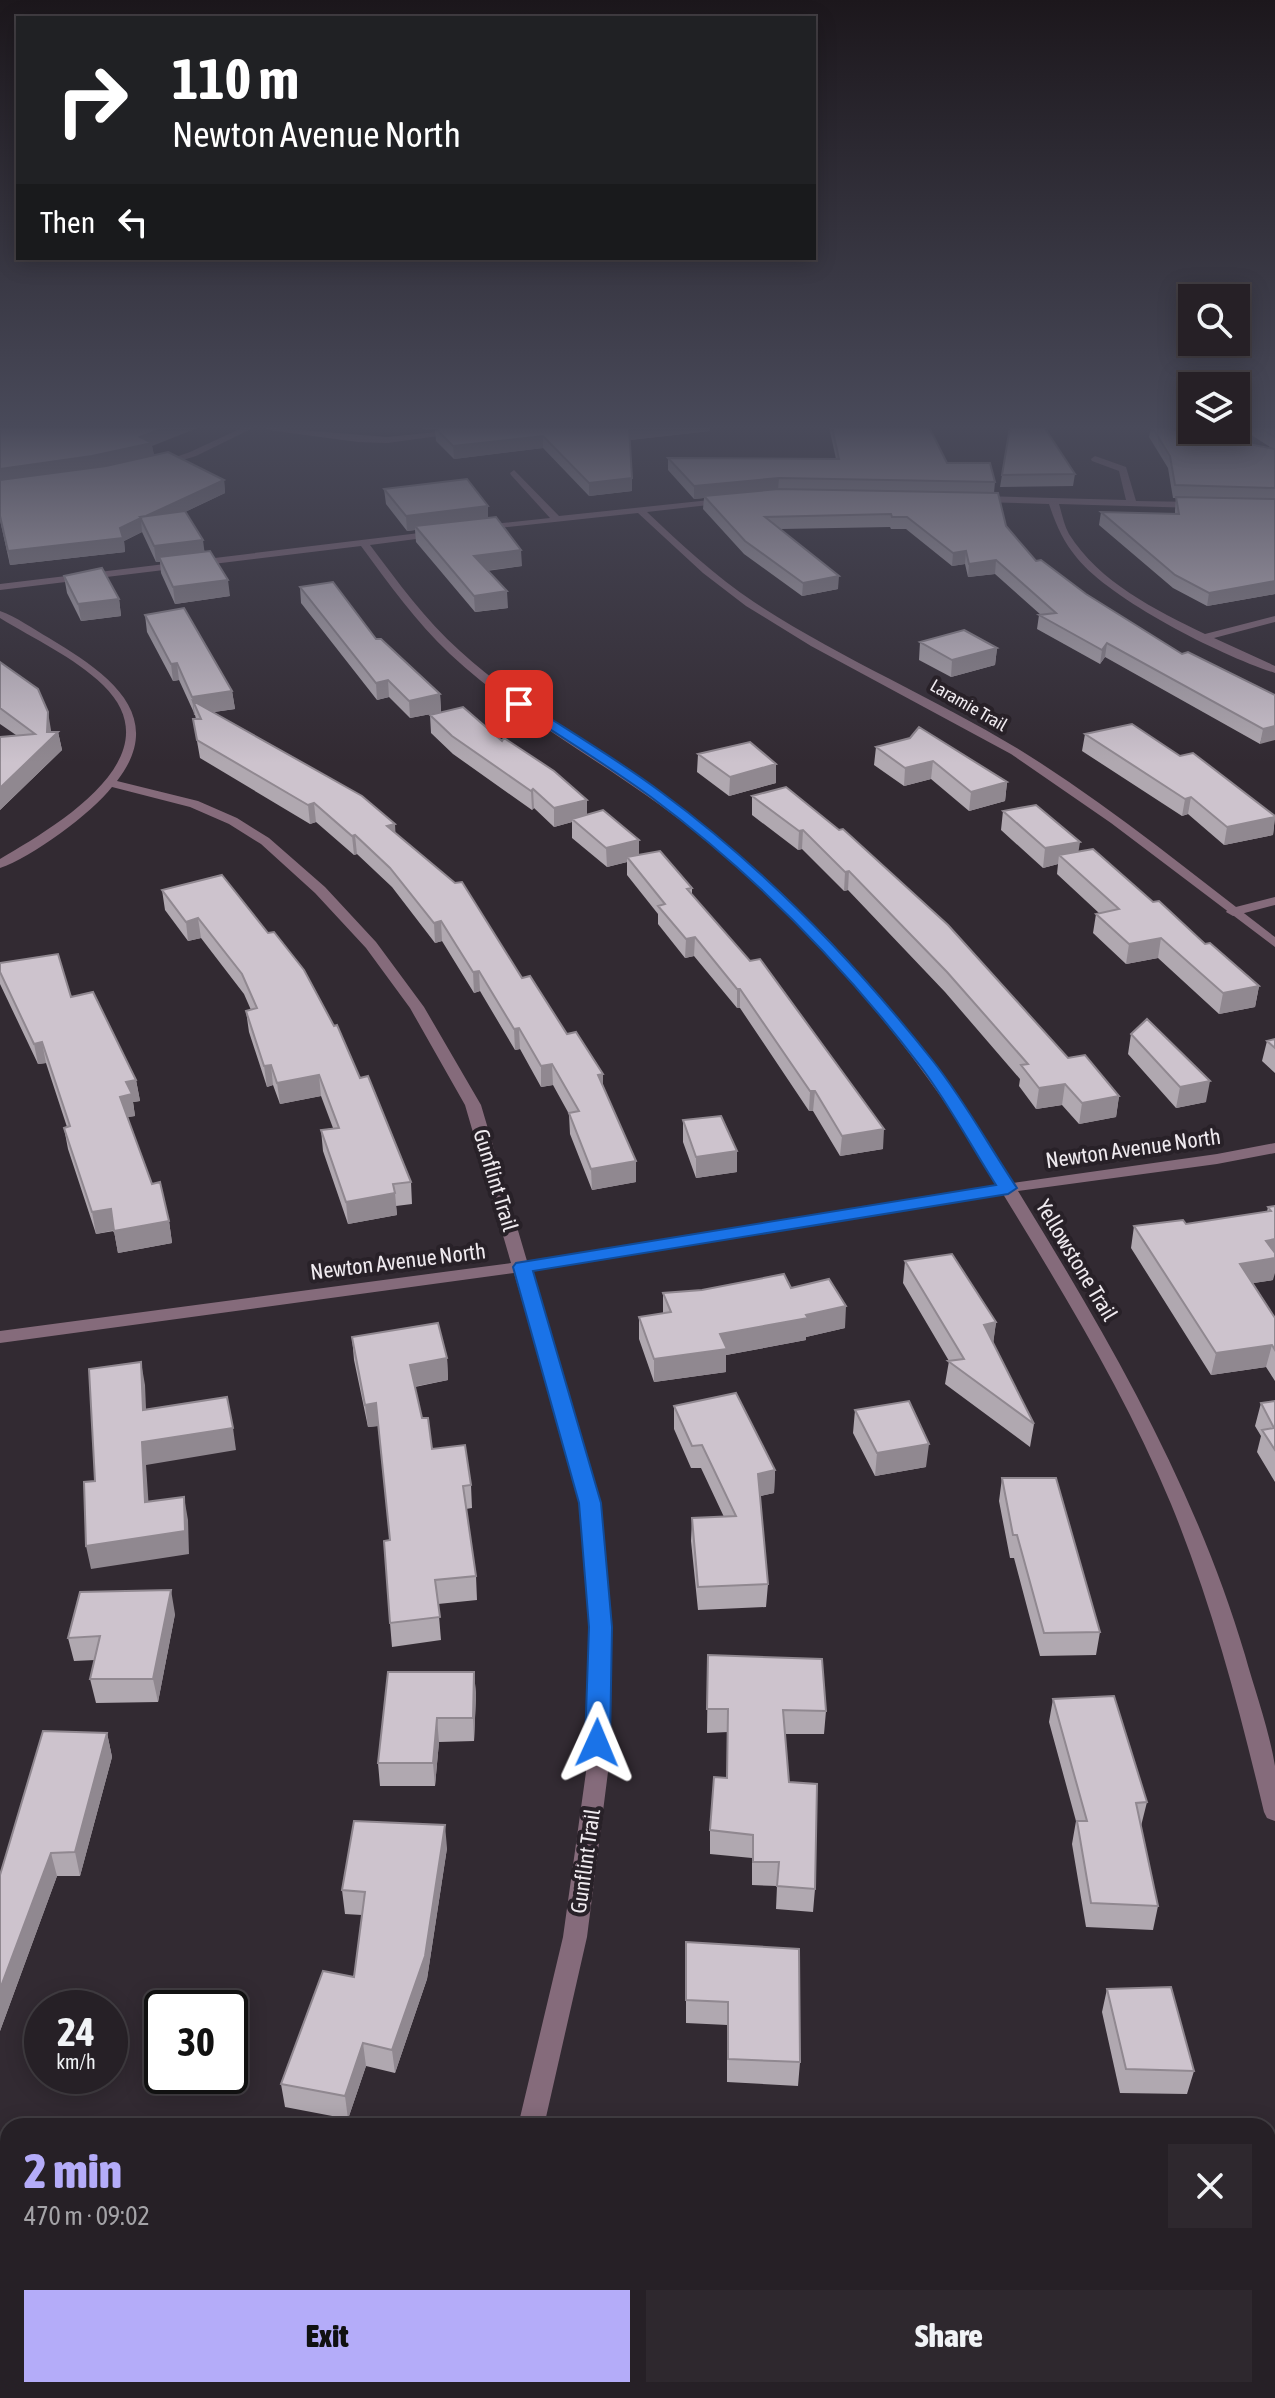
<!DOCTYPE html>
<html lang="en">
<head>
<meta charset="utf-8">
<style>
	body { margin:0; font-family:"Asap Condensed",sans-serif; background:#2e282e; color:#f1f3f6; height:100vh; display:flex; flex-direction:column; font-size:30px; white-space:nowrap }
	* { box-sizing:border-box; margin:0 }
	p { font-size:26px; color:#a4a3a7 }
	.icon { flex:none; width:44px; height:44px; fill:none; stroke:currentColor; stroke-width:2; stroke-linecap:round; stroke-linejoin:round }
	.map { position:relative; flex:1; overflow:hidden }
	.details { position:absolute; left:0px; top:2118px; width:1276px; height:280px; display:flex; flex-direction:column; background:#262026; border-radius:24px 24px 0 0; box-shadow:0 4px 20px #0003,0 0 0 2px #423e43 }
	.details>* { flex:none }
	.guide { position:absolute; left:16px; top:16px; width:800px; height:244px; border-radius:0px; box-shadow:0 4px 20px #0003,0 0 0 2px #423e43; background:#202124; color:#fff; overflow:hidden }
	.controls { position:absolute; left:1178px; top:284px; display:grid; gap:16px }
	.controls a { display:grid; place-items:center; width:72px; height:72px; border-radius:0px; background:#262026; box-shadow:0 4px 20px #0003,0 0 0 2px #423e43; font-size:40px }
	.speed { position:absolute; left:24px; top:1990px; display:flex; gap:16px; font-size:40px; font-weight:700; text-align:center }
	.speed>* { display:grid; place-content:center; width:104px; height:104px; border-radius:50%; background:#262026; box-shadow:0 4px 20px #0003,0 0 0 2px #423e43; line-height:1 }
	.speed small { font-size:20px; font-weight:400 }
	.speed .limit { border:4px solid #111; border-radius:12px; background:#fff; color:#111 }
	.pin { position:absolute; display:grid; place-items:center; width:68px; height:68px; color:#fff; margin:-34px; border-radius:16px; box-shadow:0 4px 12px #0006 }
	.me { position:absolute; width:88px; margin:-44px; rotate:1deg; stroke-linejoin:round; filter:drop-shadow(0 0 6px #0008) }
	.turn { display:flex; align-items:center; gap:28px; height:168px; padding:0 24px; font-size:36px }
	.turn .icon { width:104px; height:104px; stroke-width:2.5 }
	.turn b { display:block; font-size:56px; line-height:68px }
	.then { display:flex; align-items:center; height:76px; padding:0 24px; background:#0003; gap:16px; font-size:30px }
	.round { display:grid; place-items:center; flex:none; width:84px; height:84px; border-radius:0px; background:#2e282e }
	.summary { display:flex; align-items:center; justify-content:space-between; height:136px; padding:0 24px }
	h1 { font-size:48px; font-weight:800; line-height:60px; color:#b4acf9 }
	.button { display:flex; gap:16px; margin-top:auto; padding:16px 24px }
	.button a { flex:1; height:92px; border-radius:0px; background:#b4acf9; color:#111; font-size:32px; font-weight:800; line-height:92px; text-align:center }
	.button a+a { background:#2e282e; color:#f1f3f6 }
	.map>svg:first-child { display:block }
	.lines { fill:none; stroke-linecap:round; stroke-linejoin:round }
	.service { fill:#856b7b; fill-rule:evenodd }
	.minor { fill:#856b7b; fill-rule:evenodd }
	.wall { fill:#b0a8b0 }
	.shaded-wall { fill:#908890 }
	.building { fill:#cdc3cd; stroke:#908890; stroke-width:2 }
	.route { fill:#1a73e8; stroke:#114b97; stroke-width:2 }
	.labels { text-anchor:middle; dominant-baseline:central; stroke-width:8; stroke-linejoin:round; paint-order:stroke }
	.far-street-label { font-size:18px; fill:#efeaef; stroke:#282128 }
	.street-label { font-size:22px; fill:#efeaef; stroke:#282128 }
</style>
</head>
<body>
<div class="map">
<svg width="1275" height="2398" viewBox="0 0 1275 2398">
	<rect width="100%" height="100%" fill="#322a32"/>
	<g class="lines">
		<!-- service -->
		<path class="service" d="M1275 897V905L1233 916 1226 912 1228 909Z"/>
		<!-- minor -->
		<path class="minor" d="M244 427H255L196 456 160 467 156 464 190 452Z
			M264 427 387 437 457 430 461 433 387 443 358 442 268 430Z
			M1095 456 1126 467 1136 501 1197 502 1202 505 1197 508 1059 504C1062 514 1064 525 1069 534 1099 582 1155 610 1205 634L1275 616V622L1214 638 1275 666V673C1222 656 1112 601 1077 558 1063 541 1056 525 1049 504L981 502 976 499 981 496 1126 500 1119 471 1092 461 1091 459Z
			M514 470 559 516 729 498V502L726 503 647 512C681 544 715 576 754 602 839 658 933 697 1020 750 1109 805 1191 873 1275 937V947L1111 823 1011 754 811 646 746 606 703 573 638 513 480 530V526L483 525 550 518 511 475 510 473Z
			M436 531 439 532V536L370 545C398 582 425 620 460 651 533 717 623 763 701 824 827 922 930 1047 1013 1183L1217 1154 1275 1143V1153L1217 1164 1018 1191C1109 1339 1195 1487 1245 1655 1255 1691 1269 1729 1275 1766 1275 1784 1275 1803 1275 1821L1267 1818 1264 1812C1239 1707 1212 1604 1171 1504 1126 1395 1064 1294 1003 1194L530 1271 599 1503 610 1627 608 1772 587 1937 544 2126H518L563 1937 586 1772 590 1627 581 1503 514 1273 0 1343V1331L511 1263 465 1105 410 1008 366 948 315 893 261 844 229 824 190 807 112 787C92 813 31 858 0 868V859C54 827 177 757 103 685 74 657 34 639 0 618V611C17 617 33 629 49 638 104 671 169 714 117 781L198 801 237 818 269 838 325 887 376 942 424 1007 481 1105 527 1261 998 1185C916 1048 819 933 695 832 617 768 524 723 450 654 416 622 389 584 361 546L0 590V584Z
			M1268 2237 1275 2238V2264L1268 2263Z
			M442 2390H470L468 2398H440Z"/>
	</g>
	<!-- wall -->
	<path class="wall" d="M0 427 152 446 154 455 224 480 225 493 185 512 205 552 230 596 175 604 161 573 160 562H156L142 532 124 541 125 552 10 565 0 520Z
		M422 427H710V431L630 440 632 491 589 496 543 448 454 459 436 441 435 429 425 430Z
		M829 427H929L947 463 995 482 994 493 1006 526 1036 561 1086 594 1182 654 1275 695 1260 744 1105 657 1100 664 1037 629 1039 615H1041L995 574 968 577 965 564 952 566 906 529H891L890 527 781 529 838 589 802 596 744 554 703 509 704 498 694 499 668 470V458L836 459Z
		M1151 427H1158L1273 449 1239 427H1275V594L1207 606 1173 588 1099 525 1101 512 1175 514V510L1176 498H1173L1168 468 1149 437Z
		M1075 474 1073 486 1000 487 1002 475Z
		M384 489 488 506V518L522 566 487 571 508 608 475 612 416 542 415 530 407 531 386 504Z
		M64 576 119 599 121 616 81 621 67 593Z
		M300 587 376 639 440 694 441 712 410 718 389 697 377 700 301 603Z
		M145 615 232 691 235 709 214 712 396 834 522 978 567 1034 603 1087 636 1182 592 1190 570 1134 569 1114 553 1085 541 1087 520 1049 515 1050 480 991 474 993 442 941 435 943 392 887 357 854 354 855 316 822 310 824 200 758 193 719H196L195 715 179 680 173 681 147 632Z
		M920 642 997 648 995 665 951 677 919 660Z
		M0 662 51 732H58L62 750 0 810V737L16 735 0 724Z
		M430 715 587 815 639 855 692 888V894L883 1149 840 1156 813 1111H809L740 1008H737L694 956 685 958 658 924V914L627 875V862L607 867 572 838V822L554 827 534 808 532 810 453 754 431 733Z
		M1085 734 1180 756 1275 816 1273 835 1224 845 1188 814 1182 816 1082 751Z
		M910 738 1007 782 1005 801 969 811 931 779 904 786 874 765 876 747Z
		M698 754 776 783 729 796 697 772Z
		M786 787 1068 1058 1119 1096 1116 1117 1079 1124 1062 1105 1036 1109 1019 1086 1020 1079 945 992 848 890 844 891 802 849 798 850 752 815V796Z
		M1003 811 1078 852 1153 902 1259 986 1255 1007 1219 1014 1158 958 1126 964 1093 933 1096 914 1099 913 1057 874 1058 864 1043 868 1001 830Z
		M222 875 360 1078 411 1182 412 1204 396 1206 397 1215 348 1224 323 1151 321 1130 333 1128 321 1096 280 1104 273 1085 267 1087 249 1032 246 1011 251 1010 244 994 201 938 188 941 165 910 162 890Z
		M0 963 71 997 136 1080 140 1101 133 1102 135 1116 127 1117 152 1184 169 1221 172 1243 118 1253 114 1231 96 1234 68 1149 64 1128 67 1127 46 1063 38 1064 0 984Z
		M1131 1034 1206 1102 1176 1108 1128 1054Z
		M1275 1039V1073L1262 1061 1267 1041Z
		M683 1120 737 1172 696 1178 683 1142Z
		M1275 1206 1273 1280 1253 1283 1275 1318V1381L1266 1367 1211 1375 1131 1248 1134 1226 1186 1224 1267 1212 1268 1207Z
		M905 1261 996 1322 993 1343 1034 1424 1030 1447 945 1384 949 1361 903 1283Z
		M791 1288 845 1328 806 1337V1340L726 1355V1372L654 1382 639 1339V1317L663 1313V1293Z
		M352 1337 447 1358 448 1380 415 1387 422 1418 432 1449 471 1485 472 1508 466 1509 476 1576 477 1600 438 1604 441 1640 392 1647 390 1623V1540L378 1426 368 1427 354 1360Z
		M1275 1401V1482L1257 1452 1261 1436 1255 1426 1261 1403Z
		M674 1406 775 1470 774 1493 760 1496 768 1584 766 1607 698 1610 691 1541 692 1518 724 1517 701 1468H691L674 1429Z
		M855 1410 926 1467 875 1476 853 1433Z
		M1002 1478 1100 1632 1096 1655 1040 1656 1014 1558H1010L999 1501Z
		M175 1614 158 1702 96 1703 90 1679 95 1660 74 1661 68 1638Z
		M708 1655 826 1711 824 1734H785L789 1782 815 1889 813 1912 776 1909 777 1886 752 1885V1858L710 1854V1830L727 1778 728 1732 707 1733Z
		M474 1672 476 1695 474 1741 439 1742 435 1786H380L378 1763Z
		M1053 1699 1147 1802 1141 1826 1158 1906 1153 1930 1086 1927 1072 1844 1076 1821 1049 1722Z
		M107 1733 112 1757 80 1876H57L0 2031V1875Z
		M447 1848 427 1979 395 2073 366 2066 348 2119 285 2107 281 2084 354 1977 362 1915 345 1914 342 1890Z
		M686 1942 800 2062 798 2086 727 2082V2025L686 2023Z
		M1107 1989 1194 2071 1187 2094 1120 2093 1102 2012Z"/>
	<!-- shaded-wall -->
	<path class="shaded-wall" d="M167 427H200L152 446 154 456 94 469 0 483V469L140 437Z
		M425 427H459L425 430Z
		M629 427H710V431L629 440Z
		M543 436V448L454 459 453 446Z
		M632 478V491L589 496V483Z
		M779 478 778 490 694 499V486Z
		M224 480 225 493 147 530 141 518Z
		M488 506V521L415 526V530L407 531 406 516Z
		M141 519 142 532 124 541 125 552 10 565 8 551 120 528Z
		M203 540 205 556 159 557 160 562H156L154 546Z
		M521 550 522 566 474 572V556Z
		M966 551 965 564 952 566 953 553Z
		M996 560 995 574 968 577 969 564Z
		M839 576 838 589 802 596 803 583Z
		M228 580 230 596 175 604 173 587Z
		M1275 581V594L1207 606 1209 593Z
		M507 591 508 608 475 612 474 596Z
		M119 599 121 616 81 621 78 604Z
		M1107 643 1105 657 1100 664 1102 650Z
		M997 648 995 665 951 677 952 660Z
		M177 663 179 680 173 681 171 664Z
		M388 680 389 697 377 700 376 683Z
		M232 691 235 709 199 714 193 701 195 715H194L192 697Z
		M440 694 441 712 410 718 409 701Z
		M48 712 51 730V739L58 732 62 750 0 810V788L47 732Z
		M1275 726V740L1260 744 1263 729Z
		M933 761 931 779 904 786 905 768Z
		M776 764V783L729 796 730 777Z
		M1007 782 1005 801 969 811 971 792Z
		M533 789 534 808 532 810 531 791Z
		M1191 797 1188 814 1182 816 1185 799Z
		M587 800V818L572 819V822L554 827V808Z
		M314 803 316 822 310 824 308 805Z
		M1275 817 1273 835 1224 845 1227 827Z
		M395 824 396 843 387 826Z
		M803 830 802 849 798 850 799 831Z
		M355 835 357 854 354 855 352 836Z
		M639 840V859L627 857V862L607 867 606 848Z
		M1080 842 1077 861 1059 855 1058 864 1043 868 1045 848Z
		M849 871 848 890 844 891 845 872Z
		M198 918 201 938 188 941 186 922Z
		M441 921 442 941 435 943 434 923Z
		M695 937 694 956 685 958 686 939Z
		M1161 938 1158 958 1126 964 1129 944Z
		M479 971 480 991 474 993 473 972Z
		M1259 986 1255 1007 1219 1014 1223 993Z
		M737 989H740V1008H737Z
		M519 1028 520 1049 515 1050 514 1029Z
		M42 1042 46 1063 38 1064 34 1044Z
		M552 1064 553 1085 541 1087V1066Z
		M271 1065 273 1085 267 1087 264 1066Z
		M603 1074V1095L598 1075Z
		M319 1075 321 1096 280 1104 277 1083Z
		M136 1080 140 1101 133 1102 135 1116 123 1118 120 1097 126 1082Z
		M1210 1081 1206 1102 1176 1108 1180 1087Z
		M1065 1084 1062 1105 1036 1109 1039 1088Z
		M810 1091H815L813 1111H809Z
		M1119 1096 1116 1117 1079 1124 1082 1103Z
		M884 1129 883 1149 840 1156 842 1136Z
		M737 1151V1172L696 1178V1157Z
		M636 1161V1182L592 1190 591 1169Z
		M395 1193 397 1215 348 1224 346 1202Z
		M111 1209 115 1230 96 1234 92 1212Z
		M169 1221 172 1243 118 1253 114 1231Z
		M1275 1239V1273L1273 1280 1235 1286 1240 1264 1266 1241Z
		M846 1306 845 1328 806 1337V1340L726 1355V1372L654 1382V1359L720 1334Z
		M996 1322 993 1345 984 1325Z
		M1272 1345 1266 1367 1211 1375 1216 1353Z
		M447 1358 448 1380 412 1387 410 1365Z
		M141 1362 145 1385 147 1432 143 1410Z
		M376 1403 378 1426 368 1427 365 1405Z
		M233 1428 236 1450 146 1465 150 1525 145 1502 142 1442Z
		M929 1444 926 1467 875 1476 877 1453Z
		M775 1470 774 1493 757 1497 758 1474Z
		M184 1497 188 1520 189 1554 91 1569 86 1546Z
		M171 1590 175 1614 158 1702 153 1679Z
		M474 1672 476 1695 474 1741 473 1718Z
		M437 1718 439 1742 435 1786 433 1763Z
		M107 1733 112 1757 80 1876 75 1852Z
		M445 1825 447 1848 427 1979 395 2073 392 2050Z
		M51 1853 57 1876 0 2031V1989Z
		M363 2043 366 2066 348 2119 345 2096Z
		M272 2390H282L280 2398H270Z"/>
	<!-- building -->
	<path class="building" d="M0 427H167L140 437 152 443 92 456 0 469Z
		M449 427H631H629L632 478 589 483 543 436 453 446 435 428Z
		M832 427H929L947 463H990L995 482 779 478 694 486 668 458 839 459Z
		M1010 427H1044L1075 474 1002 475Z
		M1152 427H1158L1275 449V488L1175 485 1170 456Z
		M1259 427H1275V437Z
		M168 452 224 480 146 516 140 517 141 518 120 528 123 538 8 551 0 516V480L106 466Z
		M467 479 488 506 406 516 384 489Z
		M779 489 998 493 1006 526 1036 561 1041 560 1086 594 1182 654 1188 652 1275 695V726L1263 729 1107 643 1102 650 1039 615 1056 613 996 560 969 564 966 551 953 553 907 517H892L891 514 765 517 839 576 803 583 745 541 704 496Z
		M1176 497 1275 499V581L1209 593 1175 575 1101 512 1179 514Z
		M185 511 203 540 154 546 140 517Z
		M496 517 521 550 474 556 507 591 474 596 415 526Z
		M210 551 228 580 173 587 159 557Z
		M102 568 119 599 78 604 64 576Z
		M333 582 376 639H381L440 694 409 701 388 680 376 683 300 587Z
		M184 608 232 691 192 697 177 663 171 664 145 615Z
		M964 630 997 648 952 660 920 642Z
		M0 662 38 689 48 712 47 732H58L0 788V737L35 734 0 708Z
		M193 701 362 796 395 824 387 826 455 883 462 882 522 978 530 976 567 1034 576 1032 603 1074 598 1075 636 1161 591 1169 569 1113 579 1111 552 1064 541 1066 519 1028 514 1029 479 971 473 972 441 921 434 923 390 868 355 835 352 836 314 803 308 805 197 740 193 719H201Z
		M463 707 502 741 504 738 554 771 587 800 554 808 533 789 531 791 452 736 430 715Z
		M1132 724 1180 756 1193 753 1275 816V817L1227 827 1191 797 1185 799 1085 734Z
		M919 727 1007 782 971 792 933 761 905 768 876 747 910 738Z
		M750 742 776 764 730 777 698 754Z
		M786 787 839 830 843 829 948 925 1068 1058 1085 1055 1119 1096 1082 1103 1065 1084 1039 1088 1021 1065 1028 1064 947 972 849 871 845 872 803 830 799 831 752 796Z
		M1036 805 1080 842 1045 848 1003 811Z
		M603 810 639 840 606 848 572 819Z
		M1093 849 1153 902 1159 901 1205 944 1210 943 1259 986 1223 993 1161 938 1129 944 1096 914 1119 909 1059 855Z
		M660 851 692 888 687 889 750 961 760 959 884 1129 842 1136 815 1091H810L740 989H737L695 937 686 939 658 906 665 904 627 857Z
		M222 875 268 933 274 932 304 970 334 1026 337 1025 360 1078 368 1076 411 1182 393 1184 395 1193 346 1202 321 1130 339 1128 319 1075 277 1083 271 1065 264 1066 246 1011 257 1008 242 974 198 918 186 922 162 890Z
		M58 954 71 997 93 992 136 1080 126 1082 132 1094 120 1097 152 1184 160 1182 169 1221 114 1231 111 1209 92 1212 64 1128 70 1126 42 1042 34 1044 0 972V963Z
		M1147 1019 1210 1081 1180 1087 1131 1034Z
		M1275 1039V1048L1267 1041Z
		M721 1116 737 1151 696 1157 683 1120Z
		M1275 1206V1239L1266 1241 1275 1253V1258L1240 1264 1275 1318V1350L1272 1345 1216 1353 1134 1226 1183 1220 1186 1224 1271 1211 1268 1207Z
		M952 1254 996 1322 984 1325 1034 1424 948 1361 964 1359 905 1261Z
		M784 1274 791 1288 829 1279 846 1306 806 1315 808 1318 720 1334 727 1349 654 1359 639 1317 671 1312 663 1293 702 1290Z
		M438 1323 447 1358 410 1365 422 1418H428L432 1449 465 1445 471 1485 463 1486 476 1576 435 1580 440 1617 390 1623 384 1541 390 1540 376 1403 365 1405 352 1337Z
		M141 1362 143 1410 227 1397 233 1428 142 1442 145 1502 184 1497 185 1531 86 1546 84 1482 95 1481 89 1369Z
		M736 1393 775 1470 758 1474 768 1584 698 1587 692 1518 736 1516 702 1445 692 1446 674 1406Z
		M909 1401 929 1444 877 1453 855 1410Z
		M1275 1401V1450L1262 1430 1274 1428 1261 1403Z
		M1002 1478H1056L1100 1632 1044 1633 1017 1535H1013Z
		M171 1590 153 1679H90L100 1636 68 1638 80 1592Z
		M708 1655 822 1659 826 1711 783 1710 789 1782 817 1784 815 1889 777 1886 779 1862H753V1835L710 1830 714 1777 727 1778 728 1709H707Z
		M388 1672H474L473 1718H437L433 1763H378Z
		M1114 1696 1147 1802 1136 1803 1158 1906 1091 1903 1077 1821H1087L1053 1699Z
		M43 1731 107 1733 75 1852 51 1853 0 1989V1875Z
		M354 1821 445 1825 425 1956 392 2050 363 2043 345 2096 281 2084 323 1971 354 1977 365 1892 342 1890Z
		M686 1942 799 1949 800 2062 728 2059V2002L686 2000Z
		M1171 1987 1194 2071 1126 2069 1107 1989Z
		M190 2390H272L270 2398H188Z
		M615 2390H818L817 2398H614Z
		M877 2390H952L1057 2398H878Z"/>
	<!-- sky -->
	<linearGradient id="sky" x2="0" y2="1"><stop stop-color="#1c171c"/><stop offset="0.56" stop-color="#494a5a"/><stop offset="1" stop-color="#494a5a" stop-opacity="0"/></linearGradient>
	<rect width="1275" height="763" fill="url(#sky)"/>
	<!-- route -->
	<path class="route" d="M514 701H523C569 731 617 759 661 792 764 868 854 961 933 1061 964 1100 989 1146 1017 1188L1008 1194 533 1271 601 1503 612 1627 610 1743 606 1750 597 1753 589 1750 585 1743 589 1627 579 1503 513 1267 516 1263 996 1185C971 1146 949 1104 921 1067 844 966 753 873 651 797 607 765 560 736 514 706Z"/>
	<g class="labels">
		<!-- far-street labels -->
		<g class="far-street-label">
			<text transform="translate(969 705) rotate(30)">Laramie Trail</text>
		</g>
		<!-- street labels -->
		<g class="street-label">
			<text transform="translate(1133 1148) rotate(-8)">Newton Avenue North</text>
			<text transform="translate(496 1180) rotate(73)">Gunflint Trail</text>
			<text transform="translate(1077 1260) rotate(59)">Yellowstone Trail</text>
			<text transform="translate(398 1261) rotate(-7)">Newton Avenue North</text>
			<text transform="translate(585 1861) rotate(-82)">Gunflint Trail</text>
		</g>
	</g>
</svg>
<div class="controls">
<a><svg class="icon" aria-label="search" viewBox="0 0 24 24"><circle cx="10" cy="10" r="6"/><path d="M15 15l6 6"/></svg></a>
<a><svg class="icon" aria-label="layers" viewBox="0 0 24 24"><path d="M12 4l9 5-9 5-9-5zM3 14l9 5 9-5"/></svg></a>
</div>
<div class="speed"><div>24<small>km/h</small></div><div class="limit">30</div></div>
<div class="pin" style="left:519px;top:704px;background:#d93025"><svg class="icon" aria-label="arrive" viewBox="0 0 24 24"><path d="M6 21V4h12l-3 4 3 4H6"/></svg></div>
<svg class="me" style="left:597px;top:1743px" viewBox="-20 -20 40 40"><path d="M0-17L14 15 0 8-14 15z" fill="#1a73e8" stroke="#fff" stroke-width="4"/></svg>
<div class="guide">
<div class="turn"><svg class="icon" aria-label="right" viewBox="0 0 24 24"><path d="M7 20v-9h11M14 6l5 5-5 5"/></svg><div><b>110 m</b>Newton Avenue North</div></div>
<div class="then">Then<svg class="icon" aria-label="left" viewBox="0 0 24 24"><path d="M17 20v-9H6M10 6l-5 5 5 5"/></svg></div>
</div>
<section class="details">
<div class="summary"><div><h1>2 min</h1><p>470 m · 09:02</p></div><a class="round"><svg class="icon" aria-label="close" viewBox="0 0 24 24"><path d="M6 6l12 12M18 6L6 18"/></svg></a></div>
<div class="button"><a>Exit</a><a>Share</a></div>
</section>
</div>
</body>
</html>
